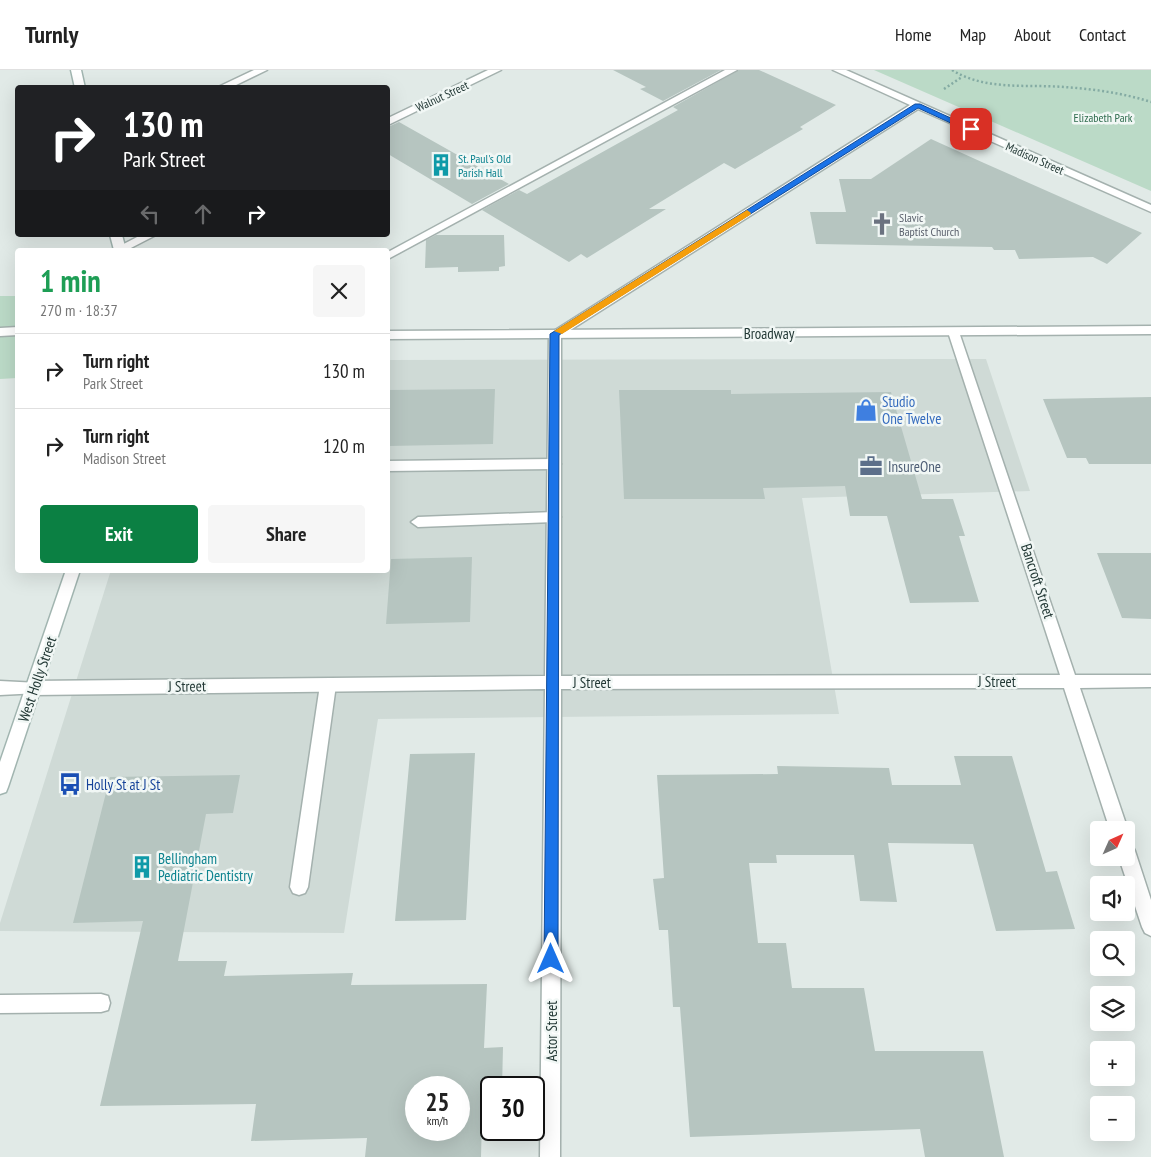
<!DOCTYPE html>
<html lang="en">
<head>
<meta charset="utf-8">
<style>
	body { margin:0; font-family:"PT Sans Narrow",sans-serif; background:#f6f6f6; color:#222; height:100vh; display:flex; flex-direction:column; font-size:19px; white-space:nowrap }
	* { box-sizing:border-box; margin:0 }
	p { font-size:16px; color:#767676 }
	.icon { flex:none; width:28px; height:28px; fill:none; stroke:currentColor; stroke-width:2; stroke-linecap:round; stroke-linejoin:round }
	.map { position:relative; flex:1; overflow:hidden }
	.sheet { position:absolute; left:15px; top:178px; width:375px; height:325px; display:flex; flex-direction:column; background:#fff; border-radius:5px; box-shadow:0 5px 20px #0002 }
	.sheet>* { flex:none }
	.top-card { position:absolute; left:15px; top:15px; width:375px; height:152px; border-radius:5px; box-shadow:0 5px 20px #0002; background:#202124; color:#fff; overflow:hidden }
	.needle { width:32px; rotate:45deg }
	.controls { position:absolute; left:1090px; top:751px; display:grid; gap:10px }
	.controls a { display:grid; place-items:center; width:45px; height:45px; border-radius:5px; background:#fff; box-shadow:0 5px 20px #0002; font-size:25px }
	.speed { position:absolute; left:405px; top:1006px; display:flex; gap:10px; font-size:25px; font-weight:700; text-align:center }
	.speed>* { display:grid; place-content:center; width:65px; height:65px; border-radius:50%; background:#fff; box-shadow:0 5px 20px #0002; line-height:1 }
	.speed small { font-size:12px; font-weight:400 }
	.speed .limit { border:2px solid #111; border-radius:8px; background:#fff; color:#111 }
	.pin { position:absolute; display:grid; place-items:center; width:42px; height:42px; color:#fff; margin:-21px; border-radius:10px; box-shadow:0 2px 8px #0006 }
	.me { position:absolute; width:55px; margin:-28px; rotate:0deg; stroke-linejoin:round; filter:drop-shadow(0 0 4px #0008) }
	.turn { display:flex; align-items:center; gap:18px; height:105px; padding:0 25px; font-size:22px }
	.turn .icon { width:65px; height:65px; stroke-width:2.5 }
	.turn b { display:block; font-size:35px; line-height:42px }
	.lanes { display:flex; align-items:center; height:48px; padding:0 25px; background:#0003; justify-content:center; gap:25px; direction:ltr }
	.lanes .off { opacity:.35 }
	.round { display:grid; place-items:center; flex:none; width:52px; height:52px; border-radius:5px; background:#f6f6f6 }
	.headline { display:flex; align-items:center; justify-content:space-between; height:85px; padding:0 25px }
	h1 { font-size:30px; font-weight:800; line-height:38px; color:#1e9e55 }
	.action { display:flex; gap:10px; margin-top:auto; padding:10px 25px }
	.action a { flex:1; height:58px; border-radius:5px; background:#0b8043; color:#fff; font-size:20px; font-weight:800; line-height:58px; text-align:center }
	.action a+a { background:#f6f6f6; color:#222 }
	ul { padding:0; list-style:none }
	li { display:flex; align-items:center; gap:15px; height:75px; padding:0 25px; border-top:1px solid #e0e0e0 }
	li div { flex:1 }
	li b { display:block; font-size:19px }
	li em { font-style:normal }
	header { display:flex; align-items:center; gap:30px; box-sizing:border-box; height:70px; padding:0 25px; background:#fff; border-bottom:1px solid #e0e0e0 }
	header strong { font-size:24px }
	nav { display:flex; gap:28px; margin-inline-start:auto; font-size:18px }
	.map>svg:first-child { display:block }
	.built { fill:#cfdad6 }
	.green { fill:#bbdac7 }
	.building { fill:#b6c5c0; fill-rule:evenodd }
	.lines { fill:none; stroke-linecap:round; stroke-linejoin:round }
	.service-casing { stroke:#a4b1ae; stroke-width:3 }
	.minor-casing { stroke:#a4b1ae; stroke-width:3 }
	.tertiary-casing { stroke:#a4b1ae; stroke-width:3 }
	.secondary-casing { stroke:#a1b5b0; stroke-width:3 }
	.path { stroke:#84aba3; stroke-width:2.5; stroke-dasharray:2 2.5; stroke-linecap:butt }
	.service { fill:#fff; fill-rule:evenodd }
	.minor { fill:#fff; fill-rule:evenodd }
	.tertiary { fill:#fff; fill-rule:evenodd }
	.secondary { fill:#fff; fill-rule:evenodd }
	.route { fill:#1a73e8; stroke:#114b97 }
	.slow { fill:#f59e0b }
	.labels { text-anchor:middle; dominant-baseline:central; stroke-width:5; stroke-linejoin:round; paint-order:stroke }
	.far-street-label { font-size:12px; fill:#233936; stroke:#f1f7f5 }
	.far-park-label { font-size:12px; fill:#306d4f; stroke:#f1f7f5 }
	.far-culture-label { font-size:12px; fill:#0d838f; stroke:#f1f7f5; text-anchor:start }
	.far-worship-label { font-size:12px; fill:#5b616d; stroke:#f1f7f5; text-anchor:start }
	.street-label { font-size:15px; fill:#233936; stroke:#f1f7f5 }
	.shop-label { font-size:15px; fill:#366cbe; stroke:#f1f7f5; text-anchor:start }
	.service-label { font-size:15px; fill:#4e5e75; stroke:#f1f7f5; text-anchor:start }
	.transit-label { font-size:15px; fill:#164399; stroke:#f1f7f5; text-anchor:start }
	.culture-label { font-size:15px; fill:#0d838f; stroke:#f1f7f5; text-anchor:start }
</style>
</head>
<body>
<header>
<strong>Turnly</strong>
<nav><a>Home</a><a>Map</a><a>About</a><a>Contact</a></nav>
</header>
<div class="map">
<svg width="1151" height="1087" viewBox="0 0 1151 1087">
	<rect width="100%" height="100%" fill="#e1eae7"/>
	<!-- built -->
	<path class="built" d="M986 289 1030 421 802 428 839 644 378 649 344 863 0 861V853L111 500H388V290Z"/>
	<!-- green -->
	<path class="green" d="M874 0H1151V121Z
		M0 226H17V308L0 309Z"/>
	<!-- building -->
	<path class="building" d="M613 0H721L663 31 640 19 646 17Z
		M739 0H759L836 35 800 57 803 59 735 99 724 93 649 139H666L587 188 581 184 569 192 482 140 519 120 527 124 678 40 673 37Z
		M399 52 509 114 472 134 388 84V57Z
		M931 69 984 93 1142 163 1107 194 1093 187 1019 189 1015 180H994L992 177 816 174 810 142H846L839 109H871Z
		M436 165H504L505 196 499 197V201L458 202V197L425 198 426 170Z
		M495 319 493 374 388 376V320Z
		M619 320H731V324L891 322 922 429H953L965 466H959L979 532 910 533 887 446H850L845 416 763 418 765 429H624Z
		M1151 327V394H1089L1086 388H1067L1043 329Z
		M1097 483H1151V549L1122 548Z
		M472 487 470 552 386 554 391 489Z
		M475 683 466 850 395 851 410 684Z
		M954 686H1012L1046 802 1057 801 1075 859 996 861 973 774 888 773 897 832 860 831 854 785H776L777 793H749L758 873H786L792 918H864L875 981H983L1004 1087H925L920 1059 690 1067 680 937H673L668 860H659L653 809 664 808 657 705 778 704 777 696 889 698 892 715H961Z
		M240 705 233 743 206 744 178 891H227L224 906 353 903 351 915 487 914 484 978 503 977 502 1018H491V1046L482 1047 481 1087H365L367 1068 251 1071 256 1034 100 1036 143 851 73 853 110 707ZM416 1018H459V1060H416Z"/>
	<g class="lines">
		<defs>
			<path id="service" d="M254 0H267L230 18H216Z
				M725 0H737L388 189V182Z
				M554 389 561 394 554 399 388 401V391Z
				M554 442 561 447 554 452 418 457 411 452 418 447Z
				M328 609 334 610 336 615 308 817 305 823 299 825 293 823 290 817 320 615 322 610Z
				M0 611 39 613 41 618 39 623 0 625Z
				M101 924 108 926 110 933 108 940 101 942 0 943V925Z"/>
			<path id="minor" d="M488 0H501L388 55V48Z
				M833 0H846L1151 135V142L918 39 561 266V606L1060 605 948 262 950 259H958L1075 605H1151V617L1080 618 1128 760 1126 763V760H1110L1064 618 561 619 560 1087H540L545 619 33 625 27 623 25 618 27 613 33 611 545 606 549 264 910 35Z
				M141 165H156L127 180 114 179Z
				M18 257V265L0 266V258Z
				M1126 773 1132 775 1135 781 1151 830V866L1145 863 1142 857 1119 788H1126Z"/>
			<path id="tertiary" d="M1151 256V264L388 269V261Z"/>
			<path id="secondary" d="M71 0H81L85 18H75Z
				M110 165H122L126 180H114Z
				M66 500H80L8 717 6 722 0 724V692Z"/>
		</defs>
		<!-- service casing -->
		<use href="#service" class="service-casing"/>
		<!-- minor casing -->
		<use href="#minor" class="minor-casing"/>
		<!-- tertiary casing -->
		<use href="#tertiary" class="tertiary-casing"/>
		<!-- secondary casing -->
		<use href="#secondary" class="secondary-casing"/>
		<!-- path -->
		<path class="path" d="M952 0C986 21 1026 14 1064 17 1093 19 1123 23 1151 32
			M944 19 962 7"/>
		<!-- service -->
		<use href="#service" class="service"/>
		<!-- minor -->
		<use href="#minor" class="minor"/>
		<!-- tertiary -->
		<use href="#tertiary" class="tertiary"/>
		<!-- secondary -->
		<use href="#secondary" class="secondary"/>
	</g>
	<!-- route -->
	<path class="route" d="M915 34H920L975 59 968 61 918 38 559 265 558 889 556 894 551 896 546 894 544 889 550 264Z"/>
	<!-- slow -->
	<path class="slow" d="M747 140 751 143 750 145 562 264 554 261Z"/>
	<!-- icons -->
	<defs>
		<symbol id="building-bare" viewBox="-9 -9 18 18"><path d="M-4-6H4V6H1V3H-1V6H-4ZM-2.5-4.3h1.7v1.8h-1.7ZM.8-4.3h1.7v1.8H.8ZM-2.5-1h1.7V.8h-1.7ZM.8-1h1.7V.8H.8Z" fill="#0f9aa8" stroke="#f1f7f5" stroke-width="2.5" paint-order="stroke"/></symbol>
		<symbol id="church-bare" viewBox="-9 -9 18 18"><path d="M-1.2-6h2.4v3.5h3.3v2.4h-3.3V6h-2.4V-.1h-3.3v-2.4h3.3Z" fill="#6b7280" stroke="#f1f7f5" stroke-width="2.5" paint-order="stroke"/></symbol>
		<symbol id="shop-bare" viewBox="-9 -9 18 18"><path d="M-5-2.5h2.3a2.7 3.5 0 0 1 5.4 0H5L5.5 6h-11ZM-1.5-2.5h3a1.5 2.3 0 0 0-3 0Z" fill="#3f7fe0" stroke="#f1f7f5" stroke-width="2.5" paint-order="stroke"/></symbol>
		<symbol id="office-bare" viewBox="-9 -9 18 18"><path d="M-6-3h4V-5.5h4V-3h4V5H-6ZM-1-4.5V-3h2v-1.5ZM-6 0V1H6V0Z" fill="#5c6f8a" stroke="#f1f7f5" stroke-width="2.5" paint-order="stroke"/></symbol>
		<symbol id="bus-bare" viewBox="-9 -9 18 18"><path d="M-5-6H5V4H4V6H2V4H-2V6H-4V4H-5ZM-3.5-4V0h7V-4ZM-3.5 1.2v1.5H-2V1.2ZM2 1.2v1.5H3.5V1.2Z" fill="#1a4fb4" stroke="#f1f7f5" stroke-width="2.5" paint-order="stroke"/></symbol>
	</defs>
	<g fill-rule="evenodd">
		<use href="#building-bare" x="425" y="79" width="32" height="32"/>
		<use href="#church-bare" x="866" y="138" width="32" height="32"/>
		<use href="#shop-bare" x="850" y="324" width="32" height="32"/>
		<use href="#office-bare" x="855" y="380" width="32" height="32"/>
		<use href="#bus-bare" x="54" y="698" width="32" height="32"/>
		<use href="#building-bare" x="126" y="781" width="32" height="32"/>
	</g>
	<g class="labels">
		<!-- far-street labels -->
		<g class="far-street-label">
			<text transform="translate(442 26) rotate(-25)">Walnut Street</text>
			<text transform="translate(1035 88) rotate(24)">Madison Street</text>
		</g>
		<!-- far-park labels -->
		<g class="far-park-label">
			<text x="1103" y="47">Elizabeth Park</text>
		</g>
		<!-- far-culture labels -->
		<g class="far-culture-label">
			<text x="458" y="88">St. Paul's Old<tspan x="458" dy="14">Parish Hall</tspan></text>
		</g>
		<!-- far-worship labels -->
		<g class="far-worship-label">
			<text x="899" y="147">Slavic<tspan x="899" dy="14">Baptist Church</tspan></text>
		</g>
		<!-- street labels -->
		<g class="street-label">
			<text x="769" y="263">Broadway</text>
			<text transform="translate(1038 511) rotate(72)">Bancroft Street</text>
			<text transform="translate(37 609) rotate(-71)">West Holly Street</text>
			<text x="997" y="611">J Street</text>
			<text x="592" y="612">J Street</text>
			<text transform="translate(187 616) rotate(-1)">J Street</text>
			<text transform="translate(551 961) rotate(-90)">Astor Street</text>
		</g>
		<!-- shop labels -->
		<g class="shop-label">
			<text x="882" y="331">Studio<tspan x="882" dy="17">One Twelve</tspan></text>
		</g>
		<!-- service labels -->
		<g class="service-label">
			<text x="888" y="396">InsureOne</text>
		</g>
		<!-- transit labels -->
		<g class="transit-label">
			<text x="86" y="714">Holly St at J St</text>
		</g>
		<!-- culture labels -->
		<g class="culture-label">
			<text x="158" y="788">Bellingham<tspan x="158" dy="17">Pediatric Dentistry</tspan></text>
		</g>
	</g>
</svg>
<div class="controls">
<a><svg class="needle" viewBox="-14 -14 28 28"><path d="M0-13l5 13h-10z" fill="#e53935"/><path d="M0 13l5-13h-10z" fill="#767676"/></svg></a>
<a><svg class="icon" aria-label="sound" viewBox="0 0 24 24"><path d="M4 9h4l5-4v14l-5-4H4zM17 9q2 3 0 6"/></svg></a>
<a><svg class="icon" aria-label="search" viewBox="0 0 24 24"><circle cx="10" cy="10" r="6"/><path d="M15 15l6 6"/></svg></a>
<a><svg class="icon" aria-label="layers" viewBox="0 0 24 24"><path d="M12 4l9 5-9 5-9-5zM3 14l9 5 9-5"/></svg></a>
<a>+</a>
<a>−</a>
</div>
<div class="speed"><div>25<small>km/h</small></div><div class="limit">30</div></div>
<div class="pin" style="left:971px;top:59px;background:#d93025"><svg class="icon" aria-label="arrive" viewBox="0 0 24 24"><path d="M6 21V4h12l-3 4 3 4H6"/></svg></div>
<svg class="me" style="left:551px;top:889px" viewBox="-20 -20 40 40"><path d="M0-17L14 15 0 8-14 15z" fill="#1a73e8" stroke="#fff" stroke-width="4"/></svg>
<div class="top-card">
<div class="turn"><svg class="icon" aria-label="right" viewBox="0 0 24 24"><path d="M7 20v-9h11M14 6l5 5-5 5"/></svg><div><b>130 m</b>Park Street</div></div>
<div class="lanes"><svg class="icon off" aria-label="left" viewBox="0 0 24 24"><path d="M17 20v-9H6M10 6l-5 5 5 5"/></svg><svg class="icon off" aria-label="ahead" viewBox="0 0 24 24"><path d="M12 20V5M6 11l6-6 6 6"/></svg><svg class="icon" aria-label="right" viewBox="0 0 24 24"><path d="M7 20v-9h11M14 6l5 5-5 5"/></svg></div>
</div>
<section class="sheet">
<div class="headline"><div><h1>1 min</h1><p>270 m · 18:37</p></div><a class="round"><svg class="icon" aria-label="close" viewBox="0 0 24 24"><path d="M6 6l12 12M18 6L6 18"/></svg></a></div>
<ul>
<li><svg class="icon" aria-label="right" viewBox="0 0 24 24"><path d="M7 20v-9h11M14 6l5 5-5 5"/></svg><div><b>Turn right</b><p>Park Street</p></div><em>130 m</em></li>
<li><svg class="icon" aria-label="right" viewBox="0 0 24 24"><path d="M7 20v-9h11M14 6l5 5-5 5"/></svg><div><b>Turn right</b><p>Madison Street</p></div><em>120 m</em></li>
</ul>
<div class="action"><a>Exit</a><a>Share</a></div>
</section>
</div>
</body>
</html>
